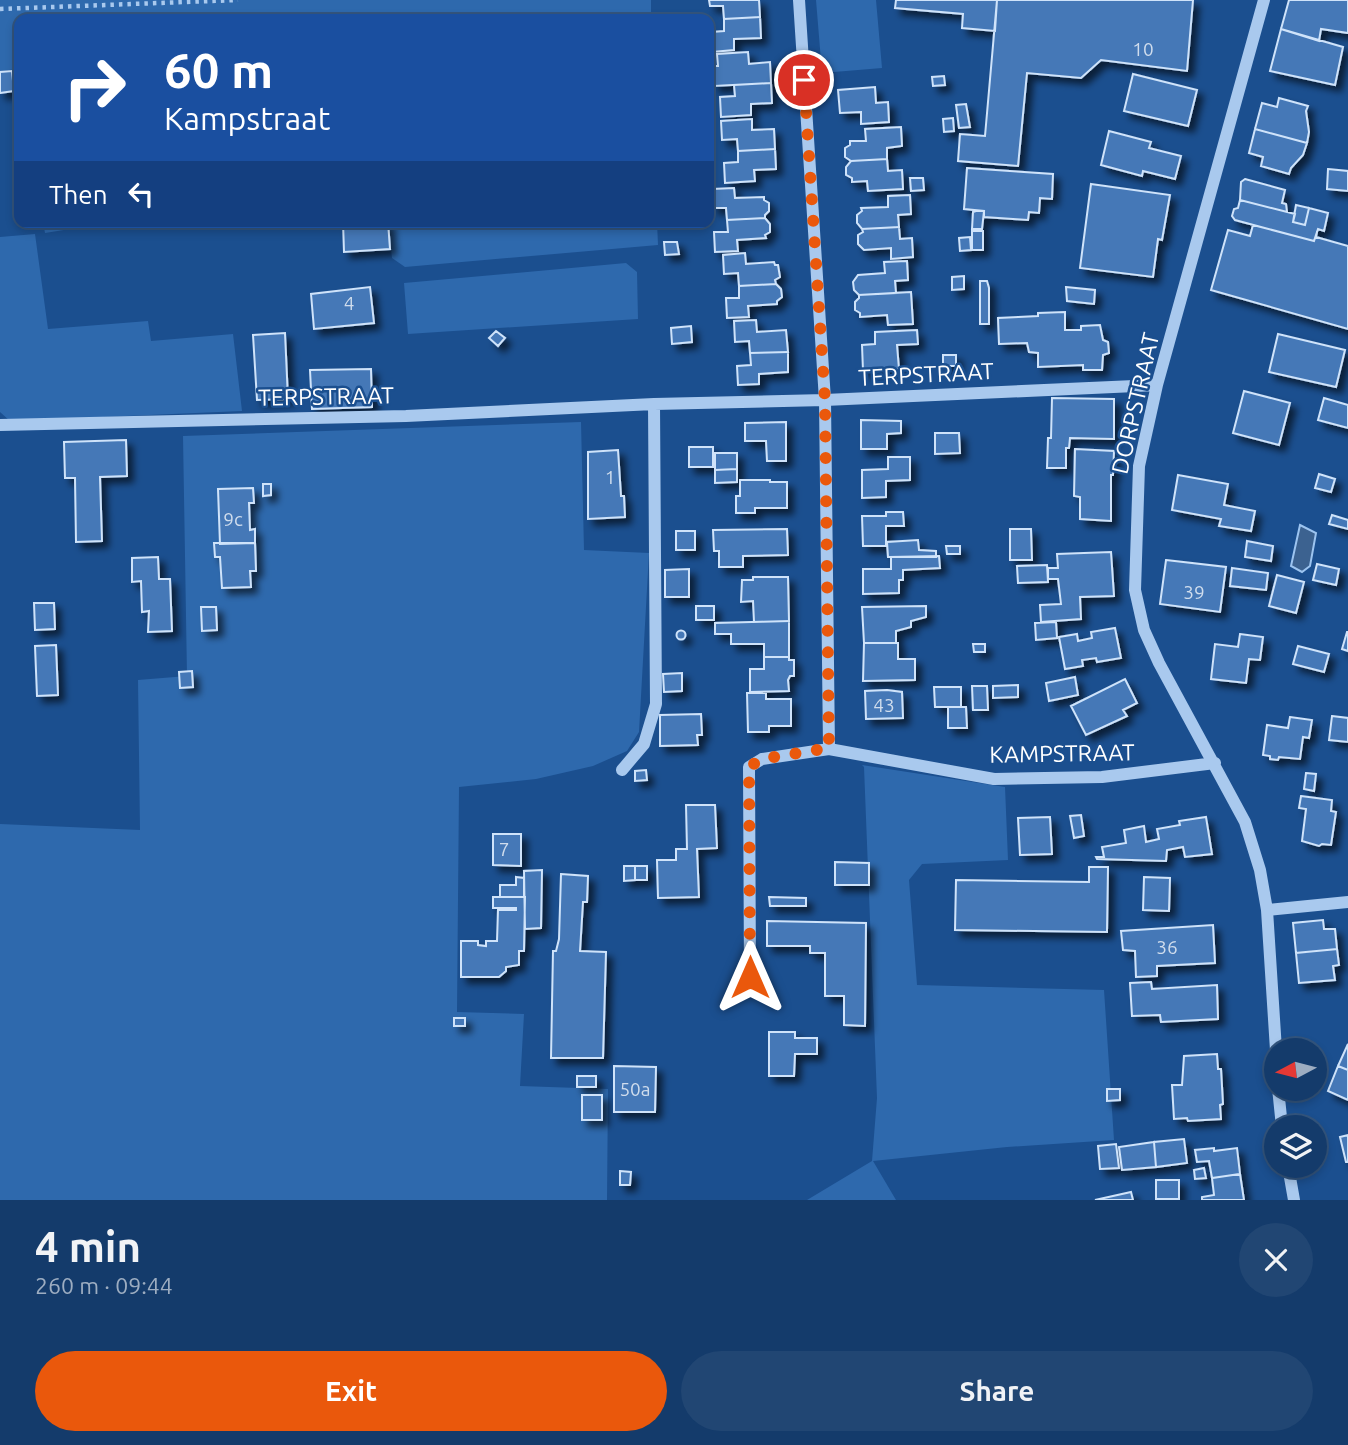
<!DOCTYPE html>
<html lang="en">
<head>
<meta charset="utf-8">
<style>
	body { margin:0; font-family:Ubuntu,sans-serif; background:#214673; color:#f1f3f6; height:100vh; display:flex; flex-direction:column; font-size:26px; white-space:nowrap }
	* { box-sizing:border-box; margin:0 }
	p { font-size:23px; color:#9dadc1 }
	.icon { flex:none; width:38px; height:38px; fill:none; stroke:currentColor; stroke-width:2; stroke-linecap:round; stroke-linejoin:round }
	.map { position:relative; height:1200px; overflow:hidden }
	.details { display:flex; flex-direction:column; background:#143b6b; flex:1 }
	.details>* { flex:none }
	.top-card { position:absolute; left:14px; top:14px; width:700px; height:214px; border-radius:14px; box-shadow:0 4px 10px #0003,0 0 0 2px #33557e; background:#1a4fa0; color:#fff; overflow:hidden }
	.needle { width:46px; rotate:263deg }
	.buttons { position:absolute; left:1264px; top:1038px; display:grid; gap:14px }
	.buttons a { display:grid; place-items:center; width:63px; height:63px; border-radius:50%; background:#143b6b; box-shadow:0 4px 10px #0003,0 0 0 2px #33557e; font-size:35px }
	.pin { position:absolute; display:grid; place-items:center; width:60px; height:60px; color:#fff; margin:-30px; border:4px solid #fff; border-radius:50%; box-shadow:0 2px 7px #0007 }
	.me { position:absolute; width:77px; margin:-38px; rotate:0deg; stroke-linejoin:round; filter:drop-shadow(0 0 5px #0008) }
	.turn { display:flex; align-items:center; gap:24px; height:147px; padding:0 35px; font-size:32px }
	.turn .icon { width:91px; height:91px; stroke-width:2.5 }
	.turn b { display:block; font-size:49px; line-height:60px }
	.then { display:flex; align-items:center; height:66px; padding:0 35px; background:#0003; gap:14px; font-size:26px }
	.round { display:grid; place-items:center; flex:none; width:74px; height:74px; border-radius:37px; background:#214673 }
	.head { display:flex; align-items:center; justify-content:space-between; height:119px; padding:0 35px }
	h1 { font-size:42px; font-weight:700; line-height:52px }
	.cta { display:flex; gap:14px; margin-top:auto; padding:14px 35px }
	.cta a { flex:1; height:80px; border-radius:42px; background:#ea580c; color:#fff; font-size:28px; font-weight:700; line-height:80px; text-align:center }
	.cta a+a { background:#214673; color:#f1f3f6 }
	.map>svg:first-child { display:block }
	.green { fill:#2e69ad }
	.water { fill:#3c6290; stroke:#9cc4f0; stroke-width:2 }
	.building { fill:#4478b7; stroke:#cfe3fa; stroke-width:2; filter:url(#shadow) }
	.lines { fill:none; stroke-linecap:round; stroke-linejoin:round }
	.path { stroke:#a9c9ee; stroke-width:4.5; stroke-dasharray:3.5 5; stroke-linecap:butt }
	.minor { stroke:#a9c9ee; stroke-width:12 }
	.route { stroke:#ea580c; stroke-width:12; stroke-dasharray:0 21.6 }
	.labels { text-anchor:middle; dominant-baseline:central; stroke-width:5; stroke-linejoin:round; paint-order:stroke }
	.number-label { font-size:19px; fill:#d0dded }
	.street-label { font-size:23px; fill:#fff; stroke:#1b4f8f }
</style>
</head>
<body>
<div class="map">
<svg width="1348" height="1200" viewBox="0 0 1348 1200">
	<defs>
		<filter id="shadow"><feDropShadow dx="6" dy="6" stdDeviation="3.5" flood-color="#0009"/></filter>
	</defs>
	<rect width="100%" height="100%" fill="#1b4f8f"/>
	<!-- green -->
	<path class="green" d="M0 0H651V19H19V69L0 71Z
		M816 0H876L882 68 822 73Z
		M43 222H114L45 233Z
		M388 222H657L658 245 405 267 392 258Z
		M35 234 48 329 148 321 151 341 233 334 242 411 10 421 0 412V237Z
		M626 263 637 272 638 319 408 334 404 283Z
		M581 422 584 550 649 553 639 732 627 751 593 766 536 779 459 787 457 1012 524 1014 520 1086 608 1089 607 1200H0V824L140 830 138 680 187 676 183 436Z
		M862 765 1005 787 1008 860 922 864 909 880 917 985 1104 990 1114 1140 1007 1147 873 1161 896 1200H807L872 1161 877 1098 864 767Z"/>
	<!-- water -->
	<path class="water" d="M1300 525 1316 533 1310 566 1302 572 1291 566Z"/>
	<!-- building -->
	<path class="building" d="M709 0H759L760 17 724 19 723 6H710Z
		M896 0H997L995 31 962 28 963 14 895 8Z
		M997 0H1193L1187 71 1101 60 1081 78 1027 73 1018 166 958 161 960 134 985 136Z
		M1289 0H1348V33L1321 29 1319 41 1281 29Z
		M760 17 761 38 734 39V50L712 52 711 32 724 31V19Z
		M1281 29 1343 47 1335 85 1270 71Z
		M748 52 749 64 770 62 771 83 714 86 713 66H718L717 54Z
		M12 71 14 91 0 93V72Z
		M1133 74 1197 90 1188 126 1124 111Z
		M944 76 945 85 933 86 932 77Z
		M771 83 772 103 751 104V115L721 117 720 97 735 96 734 85Z
		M875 87 876 103 888 102 889 122 861 124V112L840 113 838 90Z
		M1279 98 1308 106 1306 111 1309 132 1307 143 1255 129 1262 103 1277 107Z
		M966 104 970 127 959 128 956 105Z
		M953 118 954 131 944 132 943 119Z
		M752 119V130L774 129 775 149 738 151 737 139 722 140 721 121Z
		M901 127 902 146 887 148V159L851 161 845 157V148L850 145V141H866L865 129Z
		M1255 129 1307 143 1303 155 1291 168 1289 174 1261 166 1263 157 1249 153Z
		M1109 131 1151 142 1149 148 1181 156 1175 179 1143 171 1142 176 1101 165Z
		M775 149 776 169 754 170 755 181 725 183 724 163 738 162V151Z
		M887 159 888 171 902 170 903 189 868 191 867 181 852 182V178L846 175V167L851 161Z
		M967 168 1053 174 1052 199 1040 198 1039 213 1029 212 1028 220 984 217V211L964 209Z
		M1328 169 1348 171V191L1327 189Z
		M910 178H923L924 190 911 191Z
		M1245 179 1285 190 1282 203 1286 204 1287 212 1240 200 1241 182Z
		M1091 184 1170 195 1162 240 1158 239 1153 277 1080 268Z
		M734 188 735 198 764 197V200L769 203V211L765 215V218L727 220 726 208H713L712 189Z
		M910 195 911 214 898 215 899 227 862 229 857 223V215L862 211 861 208 888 207V196Z
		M1240 200 1295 214 1293 222 1305 225 1309 208 1328 213 1324 231 1318 229 1314 241 1235 220 1232 216 1234 209 1238 208Z
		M1296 205 1309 208 1305 225 1293 222Z
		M976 211H984L982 229H972L973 212Z
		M765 218 770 224V232L765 235 766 238 737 240 738 251 715 252 714 232H728L727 220Z
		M343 222H388L390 249 344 252Z
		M1253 225 1314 241 1317 232 1316 237 1348 246V329L1211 290 1228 230 1250 236Z
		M899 227 900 239 912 238 913 257 891 259V248L864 250 858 244V235L863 232 862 229Z
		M972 231H983V250H972Z
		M970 237 971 250 960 251 959 238Z
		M664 242H677L679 254 665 255Z
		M745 253 746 264 774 262 775 265H778L780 277 775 280 776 284 739 286 738 273 724 274 723 255Z
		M907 261 908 280 895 281 896 293 859 295 854 290 853 282 858 275 885 273 884 262Z
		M964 276V289L952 290V277Z
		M980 281H987L989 288V324H980Z
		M776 284 781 289 782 297 777 301V304L748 306 749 317 727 318 726 298H739V286Z
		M370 287 374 323 314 329 311 294Z
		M1066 287 1095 290 1094 304 1067 301Z
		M911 292 913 324 888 325 887 315 860 317V313L855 310V302L859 298V295Z
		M1065 312V330H1081V326L1100 325 1103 340 1108 342 1109 353 1103 355 1102 370H1083V365L1038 367V353L1029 352 1027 343 999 344 998 318 1038 316V313Z
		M756 320 757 332 786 330 788 352 750 353 749 341 735 342 734 321Z
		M691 326 692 342 672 344 671 328Z
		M917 330 918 344 897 345 899 369 863 371 862 345 875 344V332Z
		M496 331 505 338 498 346 489 338Z
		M285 333 288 399 257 400 253 335Z
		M1278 334 1345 350 1336 387 1269 372Z
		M788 352V372L759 374V384L738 385 737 366 751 365 750 353Z
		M943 355H956V366H943Z
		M371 369 372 407 312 409 310 370Z
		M1244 391 1290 403 1279 445 1233 433Z
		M1052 398 1114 399V439L1070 438 1069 448H1066V468H1047L1048 438H1051Z
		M1324 398 1348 405V428L1318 420Z
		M861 420 901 421V433L887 434V449H861Z
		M786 422V461H767L766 441H745V423Z
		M935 433H959L960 453 935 454Z
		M126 440 127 476 100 477 102 541 76 542 75 478H65L64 442Z
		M689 447H713V467H689Z
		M1075 449 1114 451 1113 475H1111V521L1080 519V497L1074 496Z
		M618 450 621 496H624L625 517 588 519V452Z
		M715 453H737V469L715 470Z
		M888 457H910V480L886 481V497L862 498V470L888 469Z
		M737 469V482L715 483V470Z
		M1319 474 1335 479 1331 492 1315 488Z
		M1178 475 1228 484 1224 505 1255 511 1251 531 1219 526 1221 519 1172 510Z
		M740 480H770V482H787V508H755V513H736V496H740Z
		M263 484H271V495L263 496Z
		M253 488 254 503H249L250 530 255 529V543L220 544 218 489Z
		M886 512H903L904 526H886V546H863L862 516H886Z
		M1332 515 1348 520V529L1329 524Z
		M787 529 788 555 743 556V567H719V551H714L713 530Z
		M1010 529H1031L1032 560H1010Z
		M676 531H695V550H676Z
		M918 540 919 550 936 551V557H888L887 542Z
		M1247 541 1273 546 1271 561 1245 557Z
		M214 543H255L256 571H250L251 587 222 588 220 557H215Z
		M946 546H960V554H947Z
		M1111 552 1114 596 1080 597 1081 619 1041 622 1040 605 1061 604 1058 579H1048V568H1058L1057 554Z
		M939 556 940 568 903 570V580H899V593L863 594V569H891V557Z
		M158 557 159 579H170L172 631 148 632 149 611 142 612 141 581 132 582V558Z
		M1166 560 1226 567 1220 612 1160 604Z
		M1317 564 1339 569 1336 585 1313 580Z
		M1047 565 1048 582 1018 583 1017 566Z
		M1232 568 1268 573 1266 590 1230 586Z
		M689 569V597H665V570Z
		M1277 575 1304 582 1296 613 1269 606Z
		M753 577H788L789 621 754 622 753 601 741 602 742 580H753Z
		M34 603H54L55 629 35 630Z
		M696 606H714V620H696Z
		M926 606V617L911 621V627L896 631V643H864L862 607Z
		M201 607H216L217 630 202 631Z
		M789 621V657H764V644H731V634H715V623Z
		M1056 622 1057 638 1036 640 1035 623Z
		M1115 628 1121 658 1097 662 1096 658 1082 660 1083 666 1065 669 1059 637 1077 634 1078 641 1092 638 1091 632Z
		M676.5 635a4.5 4.5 0 1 1 9 0a4.5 4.5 0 1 1-9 0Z
		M1347 632H1348V651L1342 649Z
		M1240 634 1263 637 1260 660 1249 659 1246 683 1211 679 1215 644 1238 647Z
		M864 643H898V659H915V680L863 681Z
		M973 644H985V652H974Z
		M56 645 58 695 37 696 35 646Z
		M1298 646 1329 654 1324 672 1293 664Z
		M764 657H789V660H794V676H790L788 680 789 691 750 692V669H764Z
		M192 671 193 687 180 688 179 672Z
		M682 673V691L664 692 663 674Z
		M1075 677 1078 695 1049 701 1046 683Z
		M1125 679 1137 703 1123 710 1127 716 1086 735 1071 706Z
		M1018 685V697L993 698V686Z
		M972 686H987L988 710H973Z
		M934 687H961V707H935Z
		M887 690 902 692 903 718 866 719 865 691Z
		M747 693H766V699H791V726H769V732H748Z
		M948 707H966L967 728H948Z
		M701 714 702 735H697L698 745 660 746V715Z
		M1332 716 1348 718V742L1329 740Z
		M1290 717 1312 720 1309 738 1303 737 1300 759 1279 757 1278 760 1270 759V756L1263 755 1267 725 1288 728Z
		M646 770 647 780 635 781V771Z
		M1306 773 1316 774 1314 791 1304 789Z
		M1301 796 1332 800 1331 811 1336 812 1331 845 1322 844 1319 846 1302 841 1306 809 1299 808Z
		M686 805H715L717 848 697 849 699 897 658 898 657 860H676V849H687Z
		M1081 815 1084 836 1074 838 1070 816Z
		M1050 817 1052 854 1020 855 1018 818Z
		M1206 817 1212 854 1185 857 1183 847 1167 850 1166 861 1097 859 1096 857H1104L1102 847 1126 843 1124 830 1144 826 1146 842 1159 839 1157 829 1180 825 1179 821Z
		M493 834H521V866L493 865Z
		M835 862 869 863V885H835Z
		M624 866H635V880L624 881Z
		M635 866H647V880H635Z
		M1089 867H1108L1107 932 955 930 956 880 1089 882Z
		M542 870 541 928 525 929 524 871Z
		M561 874 588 876 587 902H583L580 951 606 952 603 1058H551L553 951H556L559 939Z
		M516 877 524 878V897H500V885H516Z
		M1144 877 1170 878 1169 911 1143 910Z
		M493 897H525L524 951H519V965L506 967V971L499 977H461V941H478V945L486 946V941H497L498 910H516V908H493Z
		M769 897 806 898V906H770Z
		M1323 920 1324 929H1335L1337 949 1296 953 1293 923Z
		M767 921 866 923 865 1026 844 1025V996H825V953H810V946H767Z
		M1213 925 1215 963 1157 966V976L1136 977 1135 951 1123 950 1121 931Z
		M1337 949 1339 965 1333 966 1335 980 1299 983 1296 953Z
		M1151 982 1152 989 1217 985 1218 1019 1161 1022 1160 1015 1132 1016 1130 983Z
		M454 1018H465V1026H454Z
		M769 1032H795V1038H817V1054H795L794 1076H769Z
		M1348 1044V1070L1338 1066Z
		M1217 1054 1218 1069H1221L1223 1104 1220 1105 1221 1119 1188 1121 1187 1118 1174 1119 1172 1085H1182L1184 1056Z
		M614 1066 656 1067 655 1112H614Z
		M1338 1066 1348 1070V1100L1328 1091Z
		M577 1076H596V1087H577Z
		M1107 1089H1120V1100L1107 1101Z
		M582 1095H602V1120H582Z
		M1348 1135V1162H1346L1340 1137Z
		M1184 1139 1187 1163 1156 1167 1154 1142Z
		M1154 1142 1156 1167 1122 1170 1119 1147Z
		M1116 1144 1119 1168 1100 1169 1098 1146Z
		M1214 1148V1151L1237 1148 1240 1174 1212 1178 1209 1161 1197 1162 1195 1150Z
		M1204 1168 1206 1178 1195 1179 1194 1170Z
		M620 1171 631 1172 630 1185H620Z
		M1240 1174 1244 1200H1202V1197L1214 1195 1212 1178Z
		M1156 1180H1179V1199H1156Z
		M1131 1192 1133 1200H1095Z"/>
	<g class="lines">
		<!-- path -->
		<path class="path" d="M0 9 238 0"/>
		<!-- minor -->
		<path class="minor" d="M799 0 825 400 829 749
			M1264 0 1157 385 1139 466 1135 590 1144 630 1159 663 1245 822 1260 870 1267 910 1276 1050
			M0 425 406 416 654 404 825 400 1157 385
			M622 770 644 744 656 704 654 404
			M1267 910 1348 902
			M750 977 749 767 762 759 829 749 994 779 1102 777 1215 763
			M1278 1088 1282 1127
			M1288 1166 1294 1200"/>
	</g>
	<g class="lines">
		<!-- route -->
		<path class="route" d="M750 977 749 767 762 759 829 748 825 400 804 80"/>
	</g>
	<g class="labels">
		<!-- number labels -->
		<g class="number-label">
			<text x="1143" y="49">10</text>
			<text x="349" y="303">4</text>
			<text x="610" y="477">1</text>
			<text x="233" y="519">9c</text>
			<text x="1194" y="592">39</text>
			<text x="884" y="705">43</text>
			<text x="504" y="849">7</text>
			<text x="1167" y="947">36</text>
			<text x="635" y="1089">50a</text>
		</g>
		<!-- street labels -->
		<g class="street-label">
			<text transform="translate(926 374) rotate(-3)">TERPSTRAAT</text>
			<text transform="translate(326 396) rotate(-1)">TERPSTRAAT</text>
			<text transform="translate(1135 403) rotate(-77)">DORPSTRAAT</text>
			<text transform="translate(1062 753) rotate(-1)">KAMPSTRAAT</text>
		</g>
	</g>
</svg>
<div class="buttons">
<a><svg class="needle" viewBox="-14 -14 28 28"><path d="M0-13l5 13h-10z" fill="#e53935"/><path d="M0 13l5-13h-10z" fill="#9dadc1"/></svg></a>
<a><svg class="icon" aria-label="layers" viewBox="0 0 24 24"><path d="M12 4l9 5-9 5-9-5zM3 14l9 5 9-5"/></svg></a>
</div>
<div class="pin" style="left:804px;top:80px;background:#d93025"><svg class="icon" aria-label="arrive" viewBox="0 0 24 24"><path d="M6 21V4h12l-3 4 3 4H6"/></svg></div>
<svg class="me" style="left:750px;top:977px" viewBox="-20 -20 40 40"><path d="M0-17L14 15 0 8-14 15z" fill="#ea580c" stroke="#fff" stroke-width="4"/></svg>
<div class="top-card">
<div class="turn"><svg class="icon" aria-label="right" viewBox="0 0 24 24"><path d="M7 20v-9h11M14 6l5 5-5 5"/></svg><div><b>60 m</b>Kampstraat</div></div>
<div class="then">Then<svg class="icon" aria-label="left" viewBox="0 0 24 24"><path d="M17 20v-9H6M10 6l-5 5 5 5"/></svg></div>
</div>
</div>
<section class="details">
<div class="head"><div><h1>4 min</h1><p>260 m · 09:44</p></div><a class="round"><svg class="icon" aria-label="close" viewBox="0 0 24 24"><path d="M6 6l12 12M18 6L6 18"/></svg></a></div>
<div class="cta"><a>Exit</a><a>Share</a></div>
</section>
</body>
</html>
